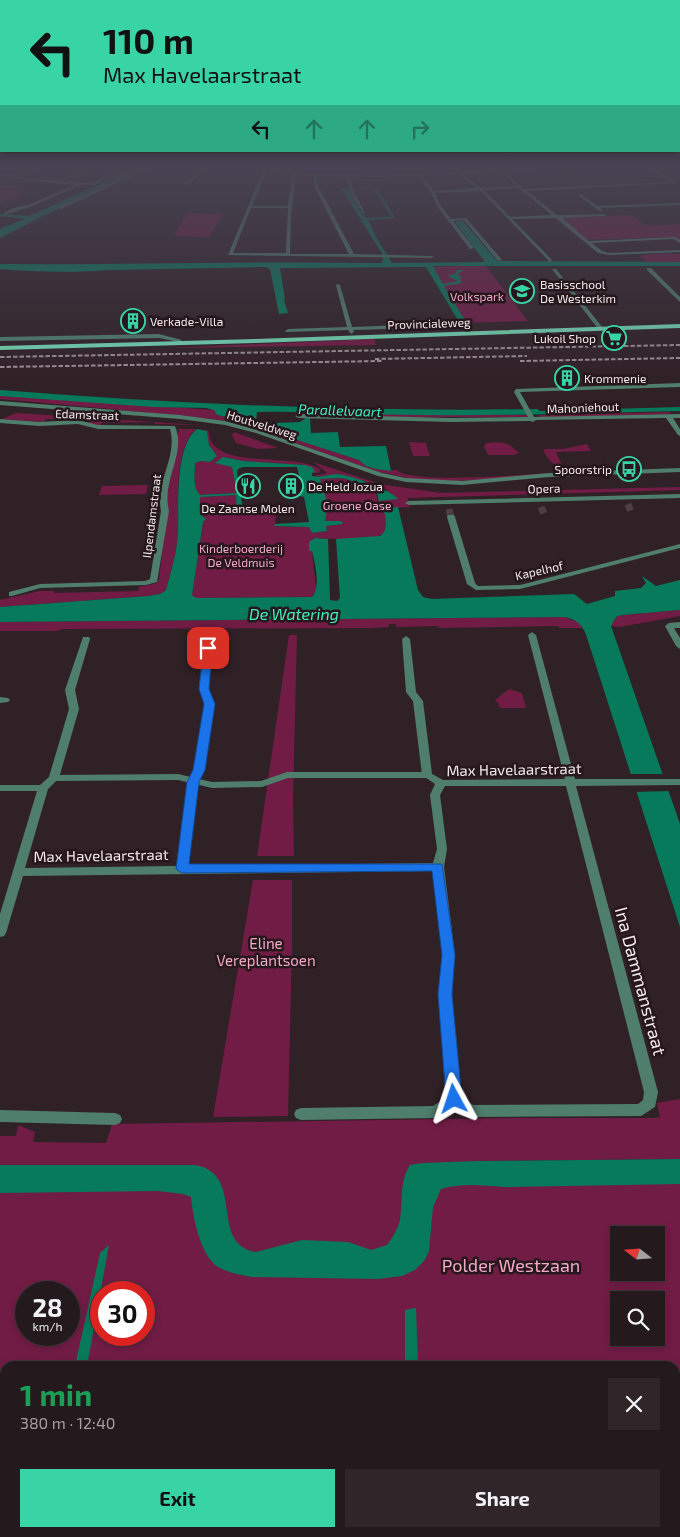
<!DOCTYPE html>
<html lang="en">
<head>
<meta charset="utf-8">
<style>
	body { margin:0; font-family:"Exo 2",sans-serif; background:#302629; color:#f1f3f6; height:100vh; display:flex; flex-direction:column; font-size:19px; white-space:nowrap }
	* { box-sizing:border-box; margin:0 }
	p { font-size:16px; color:#a3a0a3 }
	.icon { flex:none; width:28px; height:28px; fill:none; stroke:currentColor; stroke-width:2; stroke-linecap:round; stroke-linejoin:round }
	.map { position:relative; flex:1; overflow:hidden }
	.side { position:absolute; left:0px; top:1361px; width:680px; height:176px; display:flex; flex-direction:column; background:#24191c; border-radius:15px 15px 0 0; box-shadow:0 2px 8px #0003,0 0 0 1px #41383b }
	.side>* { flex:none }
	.banner { position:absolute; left:0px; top:0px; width:680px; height:152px; box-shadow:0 2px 8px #0003,0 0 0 1px #41383b; background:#39d4a5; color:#111; overflow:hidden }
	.needle { width:32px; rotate:287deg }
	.fabs { position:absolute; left:610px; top:1226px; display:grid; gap:10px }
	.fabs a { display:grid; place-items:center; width:55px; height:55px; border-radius:0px; background:#24191c; box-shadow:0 2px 8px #0003,0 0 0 1px #41383b; font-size:25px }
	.speed { position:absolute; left:15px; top:1281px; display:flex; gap:10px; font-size:25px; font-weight:700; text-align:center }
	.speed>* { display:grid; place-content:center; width:65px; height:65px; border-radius:50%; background:#24191c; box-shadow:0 2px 8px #0003,0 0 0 1px #41383b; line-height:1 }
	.speed small { font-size:12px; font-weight:400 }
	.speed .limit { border:8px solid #d22; background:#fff; color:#111 }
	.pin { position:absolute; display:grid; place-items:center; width:42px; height:42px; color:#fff; margin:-21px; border-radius:10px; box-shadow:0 2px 8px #0006 }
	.me { position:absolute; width:55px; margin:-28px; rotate:355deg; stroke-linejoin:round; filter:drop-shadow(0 0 4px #0008) }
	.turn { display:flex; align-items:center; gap:18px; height:105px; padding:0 20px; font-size:22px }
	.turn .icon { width:65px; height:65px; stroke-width:2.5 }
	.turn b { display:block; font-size:35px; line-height:42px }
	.lanes { display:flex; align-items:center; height:48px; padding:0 20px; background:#0003; justify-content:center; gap:25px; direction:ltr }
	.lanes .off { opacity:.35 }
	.round { display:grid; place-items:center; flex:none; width:52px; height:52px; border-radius:0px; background:#302629 }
	.headline { display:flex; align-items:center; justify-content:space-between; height:85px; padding:0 20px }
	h1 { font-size:30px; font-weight:700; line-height:38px; color:#1e9e55 }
	.cta { display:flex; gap:10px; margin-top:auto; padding:10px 20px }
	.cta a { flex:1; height:58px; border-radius:0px; background:#39d4a5; color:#111; font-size:20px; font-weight:700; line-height:58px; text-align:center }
	.cta a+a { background:#302629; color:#f1f3f6 }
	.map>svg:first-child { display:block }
	.green { fill:#711c45; fill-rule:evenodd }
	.water { fill:#077a5c; fill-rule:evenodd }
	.pier { fill:#302126 }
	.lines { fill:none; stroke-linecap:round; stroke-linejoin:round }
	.minor-tunnel { stroke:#4d3f44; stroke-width:7; stroke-dasharray:7 4; stroke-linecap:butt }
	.pedestrian { fill:#507e6c; fill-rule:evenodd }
	.minor { fill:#507e6c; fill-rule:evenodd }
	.tertiary { fill:#507e6c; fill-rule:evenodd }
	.primary { fill:#73d8b3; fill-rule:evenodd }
	.rail { stroke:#9b8e92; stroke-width:2; stroke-dasharray:4.5 2; stroke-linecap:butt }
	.route { fill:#1a73e8; stroke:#114b97 }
	.labels { text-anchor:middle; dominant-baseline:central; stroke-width:5; stroke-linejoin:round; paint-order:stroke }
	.far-poi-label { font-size:12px; fill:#f3e8ec; stroke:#26171c; text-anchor:start }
	.far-park-label { font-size:12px; fill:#f3a8c4; stroke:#26171c }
	.far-street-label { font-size:12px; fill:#f3e8ec; stroke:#26171c }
	.far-water-label { font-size:14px; font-style:italic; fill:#41f1bc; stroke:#26171c }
	.street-label { font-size:15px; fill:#f3e8ec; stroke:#26171c }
	.park-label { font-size:15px; fill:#f3a8c4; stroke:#26171c }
	.water-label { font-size:16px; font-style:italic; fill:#41f1bc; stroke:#26171c }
	.near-street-label { font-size:18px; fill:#f3e8ec; stroke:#26171c }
	.near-park-label { font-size:18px; fill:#f3a8c4; stroke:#26171c }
</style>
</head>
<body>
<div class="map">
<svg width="680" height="1537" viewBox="0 0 680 1537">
	<rect width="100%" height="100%" fill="#302126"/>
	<!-- green -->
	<path class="green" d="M0 185 19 186 15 188 22 193 18 198 0 203Z
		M187 213 223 214 209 237 174 236Z
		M628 215H632L646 226 680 224V244L671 237 581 240 555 218Z
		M662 253 680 254V262H647L639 256Z
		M485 265 528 321 463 323 429 267Z
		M374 339 376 345 166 348Z
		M0 396 215 410 217 415 227 417 228 421 186 416 0 399Z
		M298 411 424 415H527V417H378L298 413Z
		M670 412V414L540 418 539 415Z
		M16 413 198 425 155 424V422L101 423 100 426 89 424V421L85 418 46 419 44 422 2 419Z
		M247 423 359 460C370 469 383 471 397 470 413 487 565 471 596 470L598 472 457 481 419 480 379 472 240 424Z
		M179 429H196C173 451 179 504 178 534 177 552 171 572 166 590L160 594 148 596 0 607V600L40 591H54V593L138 591 139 587 157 583 159 579 168 505 165 504 169 474 172 472Z
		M203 429 209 431C209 472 296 451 321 470L318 473H312L315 472 305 465 243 461 223 457 232 467 237 493 200 495C192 486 195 474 195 463L201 461 210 462 217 456 209 445 207 431Z
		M234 432 278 448 258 449 236 443 232 435Z
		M409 442 426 443 430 456H413Z
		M486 443C502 441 508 442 519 453L514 455H488L484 447Z
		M587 444 591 451 556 452 562 465C552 466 547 459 543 449H563Z
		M313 462 380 484 441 493 680 487V490L408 498 410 507 383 508C385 514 389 526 385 532 379 542 327 539 315 538L312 551 316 590 312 597 196 598 192 595 203 522 206 519 200 514V497L236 495 241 513 270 510 276 513 275 526 309 527 312 533 327 531 326 526 343 524 341 521H325L324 489 319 479 342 478 372 487 375 490 378 501 388 490 338 474 321 477 312 476 327 473Z
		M148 485 146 494 99 495 102 486Z
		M680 610V616L620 627 610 626 616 617 622 615Z
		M565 617 580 623 583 628H560L558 626 439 628 438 626 396 627V624H389V627L371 628 61 629 58 631H0V622Z
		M289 635H297L293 798 294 856H257Z
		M509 689 522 693 526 708H500L498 703 495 700Z
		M253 880H292V944L288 1116 213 1117Z
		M680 1099V1159L477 1161 407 1177 680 1184V1537H0V1171L195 1165H0V1136H16L18 1125 35 1132 33 1142 106 1143 112 1124 516 1118H651L660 1117 657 1103ZM619 1235H656V1272H619ZM26 1292H69V1335H26ZM101 1292H144V1335H101ZM619 1300H656V1338H619ZM5 1366H675V1532H5Z"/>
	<!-- water -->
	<path class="water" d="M140 166H149L71 202 0 238V229L24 219 0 216V214L29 216Z
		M341 188 377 189 395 218 368 220 377 239 392 263 485 262 455 222 463 221 497 261 680 262V266H433L443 284 458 281 449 277V275L455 274 457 270H464L457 274 461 276 460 279 462 283 444 286 466 322H459L426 267 280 268 285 299 284 300 288 313 279 314 270 269 266 267 110 270C73 273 37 272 0 269V264C127 265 255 261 382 263L383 255ZM364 188 374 189 392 217 365 218 348 190Z
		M0 390C178 404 358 412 537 409L540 411 680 407V411C595 413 510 416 424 415 368 415 313 411 257 412L256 421H247L217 415 214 410 206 408 153 407 0 396Z
		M306 418H310L311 433 338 432 340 447 386 446 391 471 376 469 366 466 359 460 248 424 300 422Z
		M197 429 207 431 209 445 217 456 210 462 201 461 195 463C195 474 192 486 200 495L237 493 232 467 215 463 223 457 243 461 305 465 312 467 315 472 312 473V476C321 478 327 475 336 474 348 474 390 489 398 499L379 501 376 490 372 487 342 478 320 479 328 504 325 521H341L343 524 326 526 327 531 312 533 309 527 274 526 275 524 309 522 304 497 295 495V492L302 487 293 480H300L297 467H243L238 469 237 473 243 509 270 510 246 513 237 512 236 495 200 497V514L206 519 203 522 192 595 196 598 312 597C321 586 315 563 312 551H309V542L315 538 328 539 330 600 337 601 340 598 336 539 380 536C389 529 386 518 383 508L398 507 418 590 423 597 432 599 574 594 587 604 615 596V591L641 588 646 583 642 576 656 586 680 580V610L622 615 616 617 611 626 680 824V927L591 650C585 632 585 622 565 617L0 622V607L148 596 160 594 166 590C171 572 177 552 178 533 179 507 174 447 197 429Z
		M680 1159V1184L503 1187C483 1185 461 1183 441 1189L433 1207 429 1251 424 1261 415 1270 402 1276 378 1279 252 1277C240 1275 229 1273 218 1267 200 1255 193 1217 191 1197L183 1194 158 1191 0 1193V1165H195C199 1166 205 1167 209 1170 239 1189 213 1245 256 1252L302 1240 348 1242 371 1250 387 1245C392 1238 398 1229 400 1220 403 1200 399 1183 410 1165L423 1163 477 1161Z
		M109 1245 87 1366H75L100 1253Z
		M416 1308 418 1366H405V1310Z"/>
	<!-- pier -->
	<path class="pier" d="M628 774H665L671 791 633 792Z"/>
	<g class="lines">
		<!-- minor-tunnel -->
		<path class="minor-tunnel" d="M628 504 631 512
			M541 507 544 514
			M449 509 451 517"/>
		<!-- pedestrian -->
		<path class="pedestrian" d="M0 697 8 698 10 700 8 702 0 703Z
			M287 772H427L432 775 427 778H288L262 787 212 788 178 780 54 781 49 778 54 775 178 774 212 782 261 781Z"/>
		<!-- minor -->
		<path class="minor" d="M39 166H44L17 177 57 181 93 166H98L62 181 92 183 116 173 105 171V169L122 172 94 185H81L30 207 4 215V213L14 208 28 205 75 185 15 179 14 177 0 175V173L16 175Z
			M149 166H154L61 209 58 208Z
			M208 166H212L187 185H185V183Z
			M381 166H385L394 177H392Z
			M644 166H649L677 183 527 191 557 215 606 214 605 216 562 218 589 241 675 237 680 240V243L674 239 592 243 602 251 609 253 680 250V252L609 255 598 253 556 218 512 219 552 260 550 262 481 191 435 193 440 205 451 219 466 218 502 260 498 261 464 220 453 221 474 248 470 249 437 206 431 192 417 175 420 174 434 191 476 188 458 173 459 171 481 188 517 186 501 171 502 169 524 189 671 182ZM519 188 552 215 510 217 484 190Z
			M672 166 680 168V170L673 167Z
			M268 168 270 169 267 171 252 206H288L292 175 298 173 300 174 296 176 291 215 290 254H349L314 186 313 175 315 174 317 175 318 186 354 254 432 256 434 257 432 258 228 255 263 170ZM251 208H288L286 253H233Z
			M346 175 349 176 355 194 365 213H363L351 194Z
			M579 194H581L597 206 680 203V205L600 208 603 211 601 212 579 196Z
			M647 268H651L680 297V302L647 270Z
			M552 269H556L603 328V330H599Z
			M338 284 340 285 352 327 456 323 459 325 456 327 353 330 354 332 351 334 348 330 286 332 285 331 288 329 347 327 336 285Z
			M159 334 182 340 179 342 159 338 0 341V337Z
			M680 383V387L520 392 534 417 680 414V418H673L680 429V436L678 435 666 418 536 420 533 422 530 421 450 422 298 418 295 416 298 414 450 418 528 417 514 392 516 389Z
			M0 419 40 422 78 420 98 425 175 426C187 453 161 480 169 511L157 582 146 585 40 588 12 596H9V592L40 584 145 581 150 579 161 511C155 481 178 457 170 429H98L78 424 40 426 0 423Z
			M680 494V498L409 505 405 503 409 501Z
			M448 515H454L455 517 475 583 478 586 520 585 680 544V548L520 589 476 590 467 584 447 517Z
			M680 622V628H674L680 638V649L676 646 665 626 669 623Z
			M532 632 536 635 575 779H680V785L576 786 658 1092 655 1107 641 1116 471 1117 454 1106 435 1118 301 1120 296 1118 294 1114 296 1110 301 1108 433 1106 447 1097 439 994 443 955 433 871 23 876 6 933 4 936 0 937V914L37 791H0V785H40L49 777 69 709 65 690 83 637H89L90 639 75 690 79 709 59 778 48 789 25 868 177 866 188 782 194 770 205 704 199 689 205 637 209 634 213 637 209 689 215 704 204 770 198 782 188 866 433 863 437 849 430 795 435 784 422 775 413 701 406 692 402 639 406 636 410 639 416 692 423 701 432 774 443 780 565 779 528 635ZM445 786H566L644 1092 643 1100 638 1104 473 1105 460 1096 451 994 455 955 444 867 447 849 440 795Z
			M0 1110 115 1113 120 1115 122 1119 120 1123 115 1125 0 1122Z"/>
		<!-- tertiary -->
		<path class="tertiary" d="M247 166 305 174 378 175 635 166 378 177 305 176Z
			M0 401 180 415 225 421 260 431 382 473 406 478 462 481 549 473 680 468V472L549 477 462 485 406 482 378 476 256 433 225 425 180 419 0 405Z"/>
		<!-- primary -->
		<path class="primary" d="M680 324V328L255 343 0 350V346L255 339Z"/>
		<!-- rail -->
		<path class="rail" d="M0 357 680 345
			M375 359 527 356
			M520 361 680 358
			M0 367 382 361"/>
	</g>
	<!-- sky -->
	<linearGradient id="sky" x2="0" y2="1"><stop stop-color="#1a1215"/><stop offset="0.44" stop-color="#484352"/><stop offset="1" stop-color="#484352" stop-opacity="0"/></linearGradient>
	<rect width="680" height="381" fill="url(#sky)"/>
	<!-- route -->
	<path class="route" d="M204 645H208L212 648 209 689 215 704 205 770 199 782 189 864H442L455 955 452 994 462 1099 460 1104 454 1106 449 1104 446 1099 438 994 442 955 432 871 182 873 176 869 187 782 193 770 204 704 199 689Z"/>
	<!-- icons -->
	<defs>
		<symbol id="school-ring" viewBox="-11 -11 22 22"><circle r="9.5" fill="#26171c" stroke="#39d4a5" stroke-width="1.5"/><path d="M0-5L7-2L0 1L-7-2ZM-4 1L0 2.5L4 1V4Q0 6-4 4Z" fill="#39d4a5"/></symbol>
		<symbol id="building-ring" viewBox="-11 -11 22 22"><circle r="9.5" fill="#26171c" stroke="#39d4a5" stroke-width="1.5"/><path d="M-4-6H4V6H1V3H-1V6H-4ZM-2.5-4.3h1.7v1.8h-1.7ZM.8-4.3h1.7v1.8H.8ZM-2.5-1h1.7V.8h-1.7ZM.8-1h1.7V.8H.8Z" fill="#39d4a5"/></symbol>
		<symbol id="supermarket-ring" viewBox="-11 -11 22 22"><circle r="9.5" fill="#26171c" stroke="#39d4a5" stroke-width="1.5"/><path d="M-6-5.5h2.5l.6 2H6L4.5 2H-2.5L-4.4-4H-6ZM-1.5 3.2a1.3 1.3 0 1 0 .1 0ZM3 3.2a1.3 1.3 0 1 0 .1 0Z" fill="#39d4a5"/></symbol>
		<symbol id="bus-ring" viewBox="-11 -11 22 22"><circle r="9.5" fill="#26171c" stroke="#39d4a5" stroke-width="1.5"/><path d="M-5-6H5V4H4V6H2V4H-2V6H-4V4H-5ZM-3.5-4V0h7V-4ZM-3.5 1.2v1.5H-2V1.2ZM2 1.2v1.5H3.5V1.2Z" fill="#39d4a5"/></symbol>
		<symbol id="restaurant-ring" viewBox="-11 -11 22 22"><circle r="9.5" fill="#26171c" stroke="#39d4a5" stroke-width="1.5"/><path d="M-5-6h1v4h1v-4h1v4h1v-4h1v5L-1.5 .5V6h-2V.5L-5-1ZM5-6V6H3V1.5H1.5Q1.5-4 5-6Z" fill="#39d4a5"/></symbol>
	</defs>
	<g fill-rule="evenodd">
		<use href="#school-ring" x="508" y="277" width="28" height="28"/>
		<use href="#building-ring" x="119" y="307" width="28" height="28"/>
		<use href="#supermarket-ring" x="600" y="324" width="28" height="28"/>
		<use href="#building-ring" x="553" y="364" width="28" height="28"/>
		<use href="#bus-ring" x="615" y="455" width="28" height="28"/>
		<use href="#restaurant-ring" x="234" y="472" width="28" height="28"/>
		<use href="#building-ring" x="277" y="472" width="28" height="28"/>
	</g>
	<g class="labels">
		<!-- far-poi labels -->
		<g class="far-poi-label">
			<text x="540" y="284">Basisschool<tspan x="540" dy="14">De Westerkim</tspan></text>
			<text x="150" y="321">Verkade-Villa</text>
			<text x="596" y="338" text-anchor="end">Lukoil Shop</text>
			<text x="584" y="378">Krommenie</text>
			<text x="612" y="469" text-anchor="end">Spoorstrip</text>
			<text x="308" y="486">De Held Jozua</text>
			<text x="248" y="508" text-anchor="middle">De Zaanse Molen</text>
		</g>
		<!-- far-park labels -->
		<g class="far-park-label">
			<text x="477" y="296">Volkspark</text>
			<text x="357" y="505">Groene Oase</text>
			<text x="241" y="548">Kinderboerderij<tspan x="241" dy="14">De Veldmuis</tspan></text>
		</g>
		<!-- far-street labels -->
		<g class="far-street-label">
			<text transform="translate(429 323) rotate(-2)">Provincialeweg</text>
			<text transform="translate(583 407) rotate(-2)">Mahoniehout</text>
			<text transform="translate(87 414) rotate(2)">Edamstraat</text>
			<text transform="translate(262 424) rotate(17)">Houtveldweg</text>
			<text transform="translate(544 488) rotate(-2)">Opera</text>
			<text transform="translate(151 516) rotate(-83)">Ilpendamstraat</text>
			<text transform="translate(539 570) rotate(-13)">Kapelhof</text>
		</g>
		<!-- far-water labels -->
		<g class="far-water-label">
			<text transform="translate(340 410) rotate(2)">Parallelvaart</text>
		</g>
		<!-- street labels -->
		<g class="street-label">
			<text transform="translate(514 769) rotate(-1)">Max Havelaarstraat</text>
			<text transform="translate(101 855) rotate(-1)">Max Havelaarstraat</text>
		</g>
		<!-- park labels -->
		<g class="park-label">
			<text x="266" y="943">Eline<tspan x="266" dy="17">Vereplantsoen</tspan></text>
		</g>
		<!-- water labels -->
		<g class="water-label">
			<text x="294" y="613">De Watering</text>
		</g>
		<!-- near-street labels -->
		<g class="near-street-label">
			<text transform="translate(641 981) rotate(75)">Ina Dammanstraat</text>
		</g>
		<!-- near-park labels -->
		<g class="near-park-label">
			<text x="511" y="1265">Polder Westzaan</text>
		</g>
	</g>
</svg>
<div class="fabs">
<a><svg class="needle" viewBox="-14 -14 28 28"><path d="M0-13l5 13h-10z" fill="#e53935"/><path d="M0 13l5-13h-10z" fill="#a3a0a3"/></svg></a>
<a><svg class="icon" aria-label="search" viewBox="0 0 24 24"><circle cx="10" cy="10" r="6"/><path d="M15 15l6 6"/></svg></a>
</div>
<div class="speed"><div>28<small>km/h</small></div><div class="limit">30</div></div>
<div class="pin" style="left:208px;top:648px;background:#d93025"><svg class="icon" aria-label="arrive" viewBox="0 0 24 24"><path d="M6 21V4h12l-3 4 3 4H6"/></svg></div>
<svg class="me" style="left:454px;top:1099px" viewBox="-20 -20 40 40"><path d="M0-17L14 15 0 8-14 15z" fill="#1a73e8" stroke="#fff" stroke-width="4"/></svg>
<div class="banner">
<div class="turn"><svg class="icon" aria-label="left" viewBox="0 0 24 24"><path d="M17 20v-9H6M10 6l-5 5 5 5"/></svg><div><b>110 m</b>Max Havelaarstraat</div></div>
<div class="lanes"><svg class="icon" aria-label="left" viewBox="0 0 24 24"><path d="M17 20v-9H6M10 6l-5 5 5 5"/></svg><svg class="icon off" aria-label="ahead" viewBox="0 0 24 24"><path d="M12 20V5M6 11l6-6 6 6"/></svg><svg class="icon off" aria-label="ahead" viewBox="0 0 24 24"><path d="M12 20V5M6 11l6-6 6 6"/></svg><svg class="icon off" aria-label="right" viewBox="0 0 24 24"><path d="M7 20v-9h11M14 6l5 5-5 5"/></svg></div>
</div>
<section class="side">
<div class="headline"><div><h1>1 min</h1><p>380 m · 12:40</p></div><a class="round"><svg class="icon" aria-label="close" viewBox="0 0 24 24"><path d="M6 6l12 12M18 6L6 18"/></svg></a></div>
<div class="cta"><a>Exit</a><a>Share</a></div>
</section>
</div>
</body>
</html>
